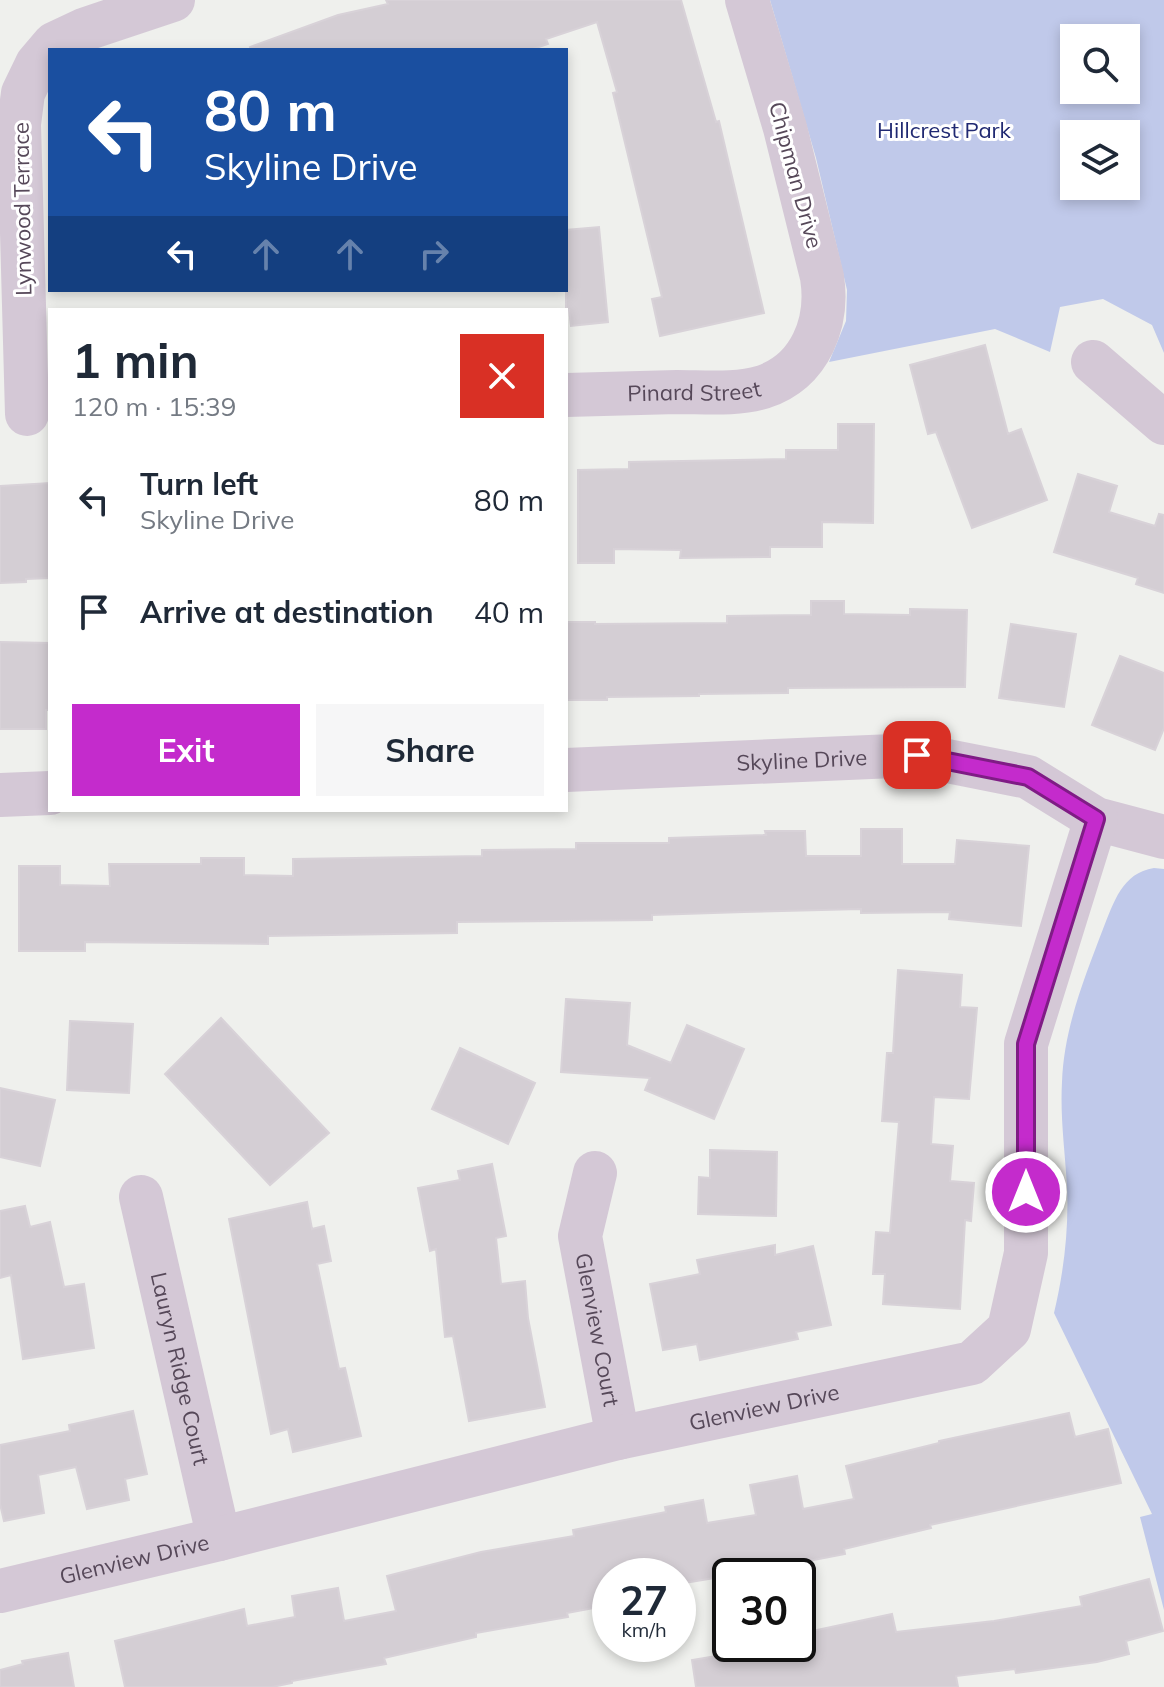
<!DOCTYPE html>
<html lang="en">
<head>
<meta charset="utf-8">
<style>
	body { margin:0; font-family:Mulish,sans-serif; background:#f6f6f7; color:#1f2937; height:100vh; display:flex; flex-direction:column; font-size:30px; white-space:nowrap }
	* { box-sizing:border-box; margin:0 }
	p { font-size:26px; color:#747a83 }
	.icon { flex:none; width:44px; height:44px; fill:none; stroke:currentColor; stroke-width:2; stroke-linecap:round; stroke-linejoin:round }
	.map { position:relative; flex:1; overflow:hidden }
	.panel { position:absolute; left:48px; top:308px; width:520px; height:504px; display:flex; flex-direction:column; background:#fff; border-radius:0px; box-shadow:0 4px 12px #0003 }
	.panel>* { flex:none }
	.hud { position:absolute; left:48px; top:48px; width:520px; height:244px; border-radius:0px; box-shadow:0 4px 12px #0003; background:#1a4fa0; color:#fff; overflow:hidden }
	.tools { position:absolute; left:1060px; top:24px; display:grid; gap:16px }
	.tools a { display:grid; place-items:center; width:80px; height:80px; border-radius:0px; background:#fff; box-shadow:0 4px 12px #0003; font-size:40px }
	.speed { position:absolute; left:592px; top:1558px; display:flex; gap:16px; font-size:40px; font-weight:700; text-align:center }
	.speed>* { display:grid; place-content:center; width:104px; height:104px; border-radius:50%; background:#fff; box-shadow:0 4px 12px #0003; line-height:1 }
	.speed small { font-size:20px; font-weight:400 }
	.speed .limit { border:4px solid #111; border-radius:12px; background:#fff; color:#111 }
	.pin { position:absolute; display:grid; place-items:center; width:68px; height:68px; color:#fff; margin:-34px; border-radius:16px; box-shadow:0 4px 12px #0006 }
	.me { position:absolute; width:88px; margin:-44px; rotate:0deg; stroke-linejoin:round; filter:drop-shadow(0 0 6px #0008) }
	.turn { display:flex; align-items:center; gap:28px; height:168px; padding:0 24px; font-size:36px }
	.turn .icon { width:104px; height:104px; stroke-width:2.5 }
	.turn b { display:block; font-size:56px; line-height:68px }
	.lanes { display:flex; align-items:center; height:76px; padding:0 24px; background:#0003; justify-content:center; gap:40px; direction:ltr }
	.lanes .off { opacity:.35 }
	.round { display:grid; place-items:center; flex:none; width:84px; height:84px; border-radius:0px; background:#f6f6f7 }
	.head { display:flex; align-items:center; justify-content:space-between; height:136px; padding:0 24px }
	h1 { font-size:48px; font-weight:700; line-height:60px }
	.primary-button { display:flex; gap:16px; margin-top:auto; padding:16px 24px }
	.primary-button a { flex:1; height:92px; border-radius:0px; background:#c42bcc; color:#fff; font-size:32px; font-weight:700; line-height:92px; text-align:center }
	.primary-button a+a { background:#f6f6f7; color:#1f2937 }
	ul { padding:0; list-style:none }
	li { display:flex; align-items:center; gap:24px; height:112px; padding:0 24px }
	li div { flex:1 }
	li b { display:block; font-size:30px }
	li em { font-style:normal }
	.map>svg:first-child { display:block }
	.green { fill:#c0c9ea; fill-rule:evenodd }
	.building { fill:#d4ced4; stroke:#d8d2d8; stroke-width:2 }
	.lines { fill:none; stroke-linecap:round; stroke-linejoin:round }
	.minor { stroke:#d4c8d6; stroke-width:44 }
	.route-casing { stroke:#7f1c85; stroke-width:20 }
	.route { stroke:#c42bcc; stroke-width:14 }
	.labels { text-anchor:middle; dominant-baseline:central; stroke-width:6; stroke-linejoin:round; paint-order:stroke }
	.park-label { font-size:22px; fill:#202972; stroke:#fff }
	.street-label { font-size:22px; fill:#564859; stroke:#fff }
</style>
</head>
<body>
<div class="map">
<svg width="1164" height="1687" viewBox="0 0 1164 1687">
	<rect width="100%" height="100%" fill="#eff0ed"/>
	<!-- green -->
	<path class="green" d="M770 0H1164V353L1152 325 1103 299 1060 307 1050 352 995 329 829 362 846 321 847 290 816 158ZM1074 38H1126V90H1074ZM1074 134H1126V186H1074Z
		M1154 868 1164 869V1610L1140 1517 1152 1514 1054 1313C1064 1271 1069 1228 1067 1186 1065 1151 1060 1117 1062 1082 1064 1028 1084 979 1103 929 1114 902 1122 873 1154 868Z"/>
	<!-- building -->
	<path class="building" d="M386 0H681L716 122 719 121 764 313 660 336 652 299 662 297 613 93 617 92 597 22 546 39 548 44 530 50H251L250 47 338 15 388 4Z
		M599 227 608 322 571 326 569 310H566V230Z
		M985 345 1008 434 1021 429 1047 500 972 528 936 432 928 434 910 365Z
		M838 424H874L873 523 822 522V547H770V557L680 558 681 550 614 549V563H578V470L629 469V462L786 459V450H838Z
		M1078 474 1117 486 1109 512 1155 526 1159 514 1164 515V593L1136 584 1138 578 1054 552Z
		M50 483V578L26 579V582L0 583V486Z
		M811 601H844V614L910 615V609L967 610 965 687 788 688V693L699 694V696L607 697V700H566V622H595V624L727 623V616L811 615Z
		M1011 624 1076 634 1064 707 999 698Z
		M0 642 50 643V710H46V729H0Z
		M1120 656 1164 673V728L1155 750 1092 725Z
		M861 829H902V864H955L957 840 1029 846 1021 926 949 919 950 912 861 913V909L744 912 652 915V920L457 922V933L268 936V944L85 942V951H19V866H60V885L110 886 109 864H201V858H244V875L293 876V859L482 856V850L576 849V843H669V838L766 835 765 831H805L806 856H861Z
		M898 970 962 975 960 1007 977 1008 969 1099 934 1097 931 1144 953 1146 950 1181 974 1183 971 1221 965 1220 960 1309 883 1304 885 1274H873L876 1232 890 1233 899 1122 882 1121 887 1053H893Z
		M566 999 630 1003 627 1045 671 1063 687 1025 744 1049 714 1119 645 1090 650 1078 561 1072Z
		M221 1018 329 1133 270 1185 165 1074Z
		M70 1021 133 1024 129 1093 67 1090Z
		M460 1048 535 1083 508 1144 432 1109Z
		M0 1088 55 1100 40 1166 0 1157Z
		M710 1150 777 1152 776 1216 698 1214 699 1177 710 1178Z
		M492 1164 506 1236 496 1238 501 1284 525 1281 528 1318 545 1407 469 1421 453 1336 445 1337 436 1249 430 1251 418 1188 460 1180 458 1171Z
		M307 1202 312 1229 324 1226 331 1261 317 1264 339 1369 345 1368 361 1436 293 1452 288 1429 271 1434 229 1219Z
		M25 1206 30 1227 50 1222 64 1287 84 1284 94 1348 23 1359 11 1275 0 1278V1211Z
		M775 1245V1255L813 1246 831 1325 796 1332 798 1339 700 1360 697 1344 663 1350 650 1284 700 1274 697 1260Z
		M133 1411 147 1474 125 1479 129 1500 87 1509 76 1467 38 1475 44 1513 4 1521 0 1504V1445L70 1431 69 1425Z
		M1069 1413 1075 1437 1108 1429 1121 1483 930 1525 931 1528 844 1549 845 1554 751 1572 678 1584V1576H610V1605L567 1613 568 1617 476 1633V1637L384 1658 386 1664 292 1681V1683L272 1687H125L115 1641 244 1609 247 1626 295 1617 292 1596 338 1588 344 1621 396 1611 387 1576 481 1552 574 1536 573 1530 666 1512 665 1507 703 1500 707 1523 756 1515 750 1485 797 1476 803 1509 854 1499 846 1466 939 1443V1441Z
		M1149 1579 1163 1631 1126 1641 1129 1654 1097 1662 1016 1673 1015 1669 956 1676 958 1687H696L692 1660 734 1653 732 1648 750 1644H798V1634L892 1614 896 1632 994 1621 1082 1606 1080 1597Z
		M68 1653 74 1687H0V1670L23 1664 22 1661Z"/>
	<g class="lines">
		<!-- minor -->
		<g class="minor">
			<path d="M1093 362 1164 423"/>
			<path id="s1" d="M566 395C603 394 640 393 677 392 705 392 737 395 763 387 811 371 829 322 822 277L785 128 747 0"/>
			<path d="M27 414 19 124 23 93 37 64 54 44 86 29 173 0"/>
			<path id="s2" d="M566 770 917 755 1028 777 1096 819 1164 837"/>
			<path d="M0 795 50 793"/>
			<path id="s3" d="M595 1173 580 1236 618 1438"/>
			<path id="s4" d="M141 1197 219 1539"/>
			<path id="s5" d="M0 1591 219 1539 618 1438 972 1363 1009 1329 1026 1253V1044L1096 819"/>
		</g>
	</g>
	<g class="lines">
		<defs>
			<path id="route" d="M917 755 1028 777 1096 819 1026 1044V1192"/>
		</defs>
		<!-- route casing -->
		<use href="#route" class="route-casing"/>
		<!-- route -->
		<use href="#route" class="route"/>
	</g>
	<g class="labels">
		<!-- park labels -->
		<g class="park-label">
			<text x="944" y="130">Hillcrest Park</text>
		</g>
		<!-- street labels -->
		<g class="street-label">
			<text transform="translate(796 175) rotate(75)">Chipman Drive</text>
			<text transform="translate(22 209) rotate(-91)">Lynwood Terrace</text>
			<text stroke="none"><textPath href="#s1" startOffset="128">Pinard Street</textPath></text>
			<text stroke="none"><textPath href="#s2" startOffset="236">Skyline Drive</textPath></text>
			<text stroke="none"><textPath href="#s3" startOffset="160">Glenview Court</textPath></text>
			<text stroke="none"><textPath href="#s4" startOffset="176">Lauryn Ridge Court</textPath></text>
			<text stroke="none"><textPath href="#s5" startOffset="786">Glenview Drive</textPath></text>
			<text stroke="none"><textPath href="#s5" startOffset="138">Glenview Drive</textPath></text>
		</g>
	</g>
</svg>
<div class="tools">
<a><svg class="icon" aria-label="search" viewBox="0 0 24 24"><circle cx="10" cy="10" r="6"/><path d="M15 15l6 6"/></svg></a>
<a><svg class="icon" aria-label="layers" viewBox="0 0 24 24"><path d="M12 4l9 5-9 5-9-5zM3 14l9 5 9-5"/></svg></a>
</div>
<div class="speed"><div>27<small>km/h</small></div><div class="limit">30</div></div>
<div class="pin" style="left:917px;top:755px;background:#d93025"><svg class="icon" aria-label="arrive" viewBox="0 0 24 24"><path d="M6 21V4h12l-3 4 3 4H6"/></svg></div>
<svg class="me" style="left:1026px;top:1192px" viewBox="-20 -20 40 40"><circle r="17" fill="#c42bcc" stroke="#fff" stroke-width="3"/><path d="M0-11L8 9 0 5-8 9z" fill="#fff"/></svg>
<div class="hud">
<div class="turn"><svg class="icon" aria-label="left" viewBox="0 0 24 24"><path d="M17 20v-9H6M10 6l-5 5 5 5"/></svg><div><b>80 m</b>Skyline Drive</div></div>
<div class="lanes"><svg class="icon" aria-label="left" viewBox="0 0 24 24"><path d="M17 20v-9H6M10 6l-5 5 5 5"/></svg><svg class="icon off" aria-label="ahead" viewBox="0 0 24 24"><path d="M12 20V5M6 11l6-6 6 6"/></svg><svg class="icon off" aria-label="ahead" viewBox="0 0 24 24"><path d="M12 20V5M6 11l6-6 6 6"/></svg><svg class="icon off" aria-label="right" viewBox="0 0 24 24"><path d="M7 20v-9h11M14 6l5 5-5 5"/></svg></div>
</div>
<section class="panel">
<div class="head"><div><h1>1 min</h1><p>120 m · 15:39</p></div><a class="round" style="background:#d93025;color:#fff"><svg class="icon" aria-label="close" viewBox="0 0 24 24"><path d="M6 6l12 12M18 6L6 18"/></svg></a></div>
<ul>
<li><svg class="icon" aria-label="left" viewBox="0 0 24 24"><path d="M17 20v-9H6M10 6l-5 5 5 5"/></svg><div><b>Turn left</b><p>Skyline Drive</p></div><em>80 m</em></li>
<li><svg class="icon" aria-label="arrive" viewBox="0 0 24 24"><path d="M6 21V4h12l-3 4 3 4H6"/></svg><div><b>Arrive at destination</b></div><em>40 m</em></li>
</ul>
<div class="primary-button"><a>Exit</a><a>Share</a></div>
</section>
</div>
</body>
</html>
